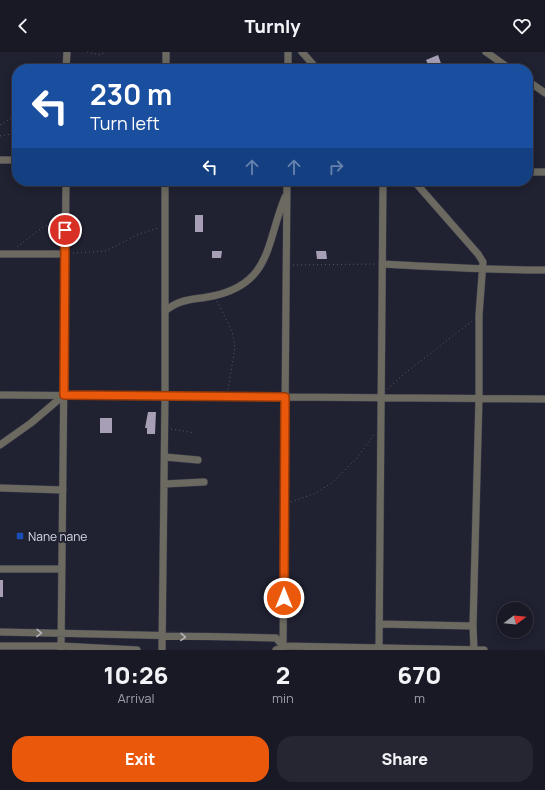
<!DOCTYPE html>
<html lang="en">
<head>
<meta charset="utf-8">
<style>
	body { margin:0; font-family:Manrope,sans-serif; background:#252632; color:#f1f3f6; height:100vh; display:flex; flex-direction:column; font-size:15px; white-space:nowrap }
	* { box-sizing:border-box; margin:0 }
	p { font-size:13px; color:#9fa0a7 }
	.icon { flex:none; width:22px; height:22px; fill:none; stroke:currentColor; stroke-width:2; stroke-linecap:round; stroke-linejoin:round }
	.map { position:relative; height:598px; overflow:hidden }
	.drawer { display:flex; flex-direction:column; background:#181925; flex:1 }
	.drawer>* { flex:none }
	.guide { position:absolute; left:12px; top:12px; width:521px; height:122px; border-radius:16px; box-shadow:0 2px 10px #0003,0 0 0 1px #363842; background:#1a4fa0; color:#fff; overflow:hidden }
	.needle { width:26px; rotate:74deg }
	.fabs { position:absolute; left:497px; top:550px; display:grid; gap:8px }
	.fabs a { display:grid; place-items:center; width:36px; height:36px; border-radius:50%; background:#181925; box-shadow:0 2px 10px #0003,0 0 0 1px #363842; font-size:20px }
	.pin { position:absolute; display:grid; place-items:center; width:34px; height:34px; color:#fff; margin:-17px; border:2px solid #fff; border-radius:50%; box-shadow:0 1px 4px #0007 }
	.me { position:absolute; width:44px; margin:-22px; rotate:0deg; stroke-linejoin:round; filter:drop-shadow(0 0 3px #0008) }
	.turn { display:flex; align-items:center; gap:14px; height:84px; padding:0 12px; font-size:18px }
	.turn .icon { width:52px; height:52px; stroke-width:2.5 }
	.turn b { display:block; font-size:28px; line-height:34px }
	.lanes { display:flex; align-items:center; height:38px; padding:0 12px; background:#0003; justify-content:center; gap:20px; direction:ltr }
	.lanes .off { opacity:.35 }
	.eta { display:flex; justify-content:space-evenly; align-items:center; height:68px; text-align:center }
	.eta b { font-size:24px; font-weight:800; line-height:28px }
	.action { display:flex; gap:8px; margin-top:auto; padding:8px 12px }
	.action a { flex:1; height:46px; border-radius:16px; background:#ea580c; color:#fff; font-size:16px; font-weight:800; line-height:46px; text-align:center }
	.action a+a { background:#252632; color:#f1f3f6 }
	header { display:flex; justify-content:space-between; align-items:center; height:52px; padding:0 12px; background:#181925; font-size:18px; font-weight:800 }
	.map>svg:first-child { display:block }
	.building { fill:#a69fb5 }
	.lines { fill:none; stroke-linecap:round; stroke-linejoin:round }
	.street-casing { stroke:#3a3b4a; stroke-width:8 }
	.path { stroke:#585968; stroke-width:1; stroke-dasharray:1 3; stroke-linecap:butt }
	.street { stroke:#6b6960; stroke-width:7 }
	.oneway { stroke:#b2b2b7 }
	.route-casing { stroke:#983908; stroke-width:10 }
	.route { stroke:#ea580c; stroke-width:7 }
	.transit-dot { fill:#1a4fb4; stroke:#202131; stroke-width:1.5 }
	.labels { text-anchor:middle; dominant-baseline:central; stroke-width:4; stroke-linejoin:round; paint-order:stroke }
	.poi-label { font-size:12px; fill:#d9dae6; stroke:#202131; text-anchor:start }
</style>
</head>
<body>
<header><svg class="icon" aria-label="back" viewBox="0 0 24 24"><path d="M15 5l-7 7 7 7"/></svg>Turnly<svg class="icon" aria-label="heart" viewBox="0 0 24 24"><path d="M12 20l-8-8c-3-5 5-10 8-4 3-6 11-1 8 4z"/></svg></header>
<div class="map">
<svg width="545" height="598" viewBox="0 0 545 598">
	<rect width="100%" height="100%" fill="#202131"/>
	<!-- building -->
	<path class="building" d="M438 3 443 17H430L426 8Z
		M195 163H203V180H195Z
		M212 199H222L221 206H212Z
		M316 199H326L327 207H317Z
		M148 360H156L155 382H147V376H145Z
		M100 366H112V381H100Z
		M0 528H3V545H0Z"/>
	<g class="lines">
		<defs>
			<path id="street" d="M302 0 317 17
				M486 0 510 17
				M66 17 67 0
				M166 17V0
				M288 17V0
				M528 29 545 41
				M0 108H17
				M528 120H545
				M414 129 478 202 483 210 479 263V346L473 574 474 598
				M0 202H65
				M382 212C436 215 491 218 545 218
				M165 259C181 246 194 248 213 244 272 231 266 191 285 145
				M0 343 545 347
				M0 393 31 371 64 343
				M165 405 198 408
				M164 432 204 430
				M0 436 63 438
				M0 517H62
				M379 572 473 574
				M0 580 276 586 283 594
				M0 594H61L137 598
				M61 598 66 129
				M162 598 165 344V129
				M276 598 283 594 484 598
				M283 598 287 129
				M379 598 383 129"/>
		</defs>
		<!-- street casing -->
		<use href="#street" class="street-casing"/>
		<!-- path -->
		<path class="path" d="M87 0 100 3 105 0
			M0 73 17 63
			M0 84 17 81
			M17 195 43 175 60 169
			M73 201 106 199 139 182 158 176
			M293 213 376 212
			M217 249 232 279 235 295 228 338
			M387 337 404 322 472 269
			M171 377 195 381
			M291 450 316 441 333 430 357 406 375 381"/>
		<!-- street -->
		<use href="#street" class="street"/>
	</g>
	<!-- one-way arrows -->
	<defs><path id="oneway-chevron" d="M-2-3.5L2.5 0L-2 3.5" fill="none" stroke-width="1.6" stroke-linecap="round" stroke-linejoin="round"/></defs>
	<g class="oneway">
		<use href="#oneway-chevron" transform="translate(39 581) rotate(1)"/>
		<use href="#oneway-chevron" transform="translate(183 585) rotate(1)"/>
	</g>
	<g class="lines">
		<defs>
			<path id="route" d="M65 178 64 343 285 345 284 546"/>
		</defs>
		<!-- route casing -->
		<use href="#route" class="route-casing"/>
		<!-- route -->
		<use href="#route" class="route"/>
	</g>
	<!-- markers -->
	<rect class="transit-dot" x="16" y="480" width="8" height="8" rx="2"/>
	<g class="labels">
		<!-- poi labels -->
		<g class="poi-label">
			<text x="28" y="484">Nane nane</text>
		</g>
	</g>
</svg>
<div class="fabs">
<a><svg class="needle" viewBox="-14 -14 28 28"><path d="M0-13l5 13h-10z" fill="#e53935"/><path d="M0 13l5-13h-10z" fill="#9fa0a7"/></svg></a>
</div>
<div class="pin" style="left:65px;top:178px;background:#d93025"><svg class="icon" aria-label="arrive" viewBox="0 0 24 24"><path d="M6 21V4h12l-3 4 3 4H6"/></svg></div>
<svg class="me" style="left:284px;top:546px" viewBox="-20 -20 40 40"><circle r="17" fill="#ea580c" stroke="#fff" stroke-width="3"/><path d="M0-11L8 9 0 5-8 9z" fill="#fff"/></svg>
<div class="guide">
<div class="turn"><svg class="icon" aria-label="left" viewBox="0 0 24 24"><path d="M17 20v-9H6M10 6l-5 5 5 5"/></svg><div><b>230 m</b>Turn left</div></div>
<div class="lanes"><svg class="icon" aria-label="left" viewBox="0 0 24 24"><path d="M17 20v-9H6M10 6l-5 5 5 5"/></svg><svg class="icon off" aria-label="ahead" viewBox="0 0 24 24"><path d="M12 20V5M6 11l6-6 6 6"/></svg><svg class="icon off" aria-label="ahead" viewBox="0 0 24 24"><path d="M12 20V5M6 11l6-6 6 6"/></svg><svg class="icon off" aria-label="right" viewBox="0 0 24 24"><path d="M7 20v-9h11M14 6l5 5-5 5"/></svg></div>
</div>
</div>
<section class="drawer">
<div class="eta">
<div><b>10:26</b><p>Arrival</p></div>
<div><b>2</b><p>min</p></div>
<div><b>670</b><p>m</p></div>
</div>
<div class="action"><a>Exit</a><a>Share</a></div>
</section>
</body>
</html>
